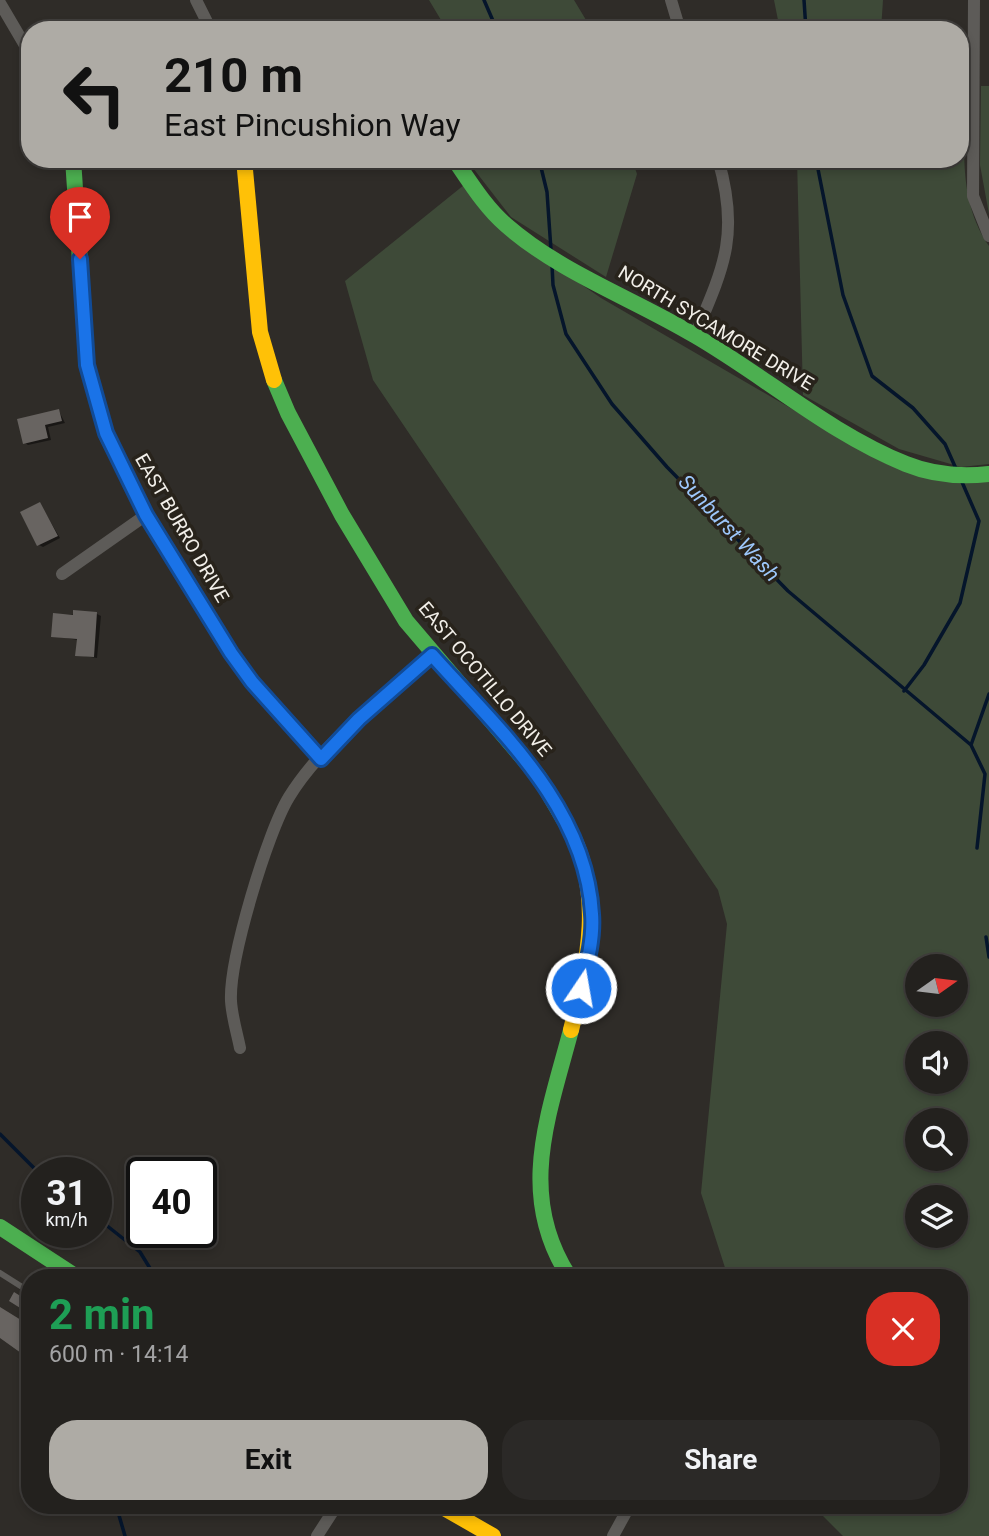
<!DOCTYPE html>
<html lang="en">
<head>
<meta charset="utf-8">
<style>
	body { margin:0; font-family:Roboto,sans-serif; background:#2b2927; color:#f1f3f6; height:100vh; display:flex; flex-direction:column; font-size:26px; white-space:nowrap }
	* { box-sizing:border-box; margin:0 }
	p { font-size:23px; color:#a3a3a4 }
	.icon { flex:none; width:38px; height:38px; fill:none; stroke:currentColor; stroke-width:2; stroke-linecap:round; stroke-linejoin:round }
	.map { position:relative; flex:1; overflow:hidden }
	.drawer { position:absolute; left:21px; top:1269px; width:947px; height:245px; display:flex; flex-direction:column; background:#23211e; border-radius:28px; box-shadow:0 4px 10px #0003,0 0 0 2px #403e3c }
	.drawer>* { flex:none }
	.top-card { position:absolute; left:21px; top:21px; width:948px; height:147px; border-radius:28px; box-shadow:0 4px 10px #0003,0 0 0 2px #403e3c; background:#aeaba5; color:#111; overflow:hidden }
	.needle { width:46px; rotate:76deg }
	.buttons { position:absolute; left:905px; top:954px; display:grid; gap:14px }
	.buttons a { display:grid; place-items:center; width:63px; height:63px; border-radius:50%; background:#23211e; box-shadow:0 4px 10px #0003,0 0 0 2px #403e3c; font-size:35px }
	.speed { position:absolute; left:21px; top:1157px; display:flex; gap:14px; font-size:35px; font-weight:700; text-align:center }
	.speed>* { display:grid; place-content:center; width:91px; height:91px; border-radius:50%; background:#23211e; box-shadow:0 4px 10px #0003,0 0 0 2px #403e3c; line-height:1 }
	.speed small { font-size:18px; font-weight:400 }
	.speed .limit { border:4px solid #111; border-radius:10px; background:#fff; color:#111 }
	.pin { position:absolute; display:grid; place-items:center; width:60px; height:60px; color:#fff; margin:-72px -30px; border-radius:50% 50% 50% 0; rotate:-45deg; box-shadow:0 0 7px #0007 }
	.pin .icon { rotate:45deg }
	.me { position:absolute; width:77px; margin:-38px; rotate:12deg; stroke-linejoin:round; filter:drop-shadow(0 0 5px #0008) }
	.turn { display:flex; align-items:center; gap:24px; height:147px; padding:0 28px; font-size:32px }
	.turn .icon { width:91px; height:91px; stroke-width:2.5 }
	.turn b { display:block; font-size:49px; line-height:60px }
	.round { display:grid; place-items:center; flex:none; width:74px; height:74px; border-radius:28px; background:#2b2927 }
	.overview { display:flex; align-items:center; justify-content:space-between; height:119px; padding:0 28px }
	h1 { font-size:42px; font-weight:700; line-height:52px; color:#1e9e55 }
	.action { display:flex; gap:14px; margin-top:auto; padding:14px 28px }
	.action a { flex:1; height:80px; border-radius:28px; background:#aeaba5; color:#111; font-size:28px; font-weight:700; line-height:80px; text-align:center }
	.action a+a { background:#2b2927; color:#f1f3f6 }
	.map>svg:first-child { display:block }
	.green { fill:#3e4a38; fill-rule:evenodd }
	.shadow { fill:#0007 }
	.lines { fill:none; stroke-linecap:round; stroke-linejoin:round }
	.stream { stroke:#05152b; stroke-width:3.5 }
	.building { fill:#686461 }
	.lane { stroke:#5d5b58; stroke-width:6 }
	.street { stroke:#5d5b58; stroke-width:12 }
	.fast { stroke:#4caf50; stroke-width:16 }
	.slow { stroke:#ffc107; stroke-width:16 }
	.route-casing { stroke:#114b97; stroke-width:18 }
	.route { stroke:#1a73e8; stroke-width:12 }
	.labels { text-anchor:middle; dominant-baseline:central; stroke-width:7; stroke-linejoin:round; paint-order:stroke }
	.street-label { font-size:19px; fill:#f2efe9; stroke:#28231b }
	.water-label { font-size:21px; font-style:italic; fill:#9dc7fb; stroke:#28231b }
</style>
</head>
<body>
<div class="map">
<svg width="989" height="1536" viewBox="0 0 989 1536">
	<rect width="100%" height="100%" fill="#2f2c28"/>
	<!-- green -->
	<path class="green" d="M429 0H574L592 30H441L444 25Z
		M774 0H883L881 30H780Z
		M961 84 966 85C965 140 956 199 989 246V464L961 467 899 449 803 395 797 159H961Z
		M981 86H989V214L980 165Z
		M466 159H632L637 174 606 277 511 217Z
		M464 185 540 256 601 298 885 463 919 475 989 481V1536H843L812 1505H959V1278L728 1277 701 1193 727 924 718 890 373 380 345 281ZM917 966H956V1004H917ZM917 1043H956V1082H917ZM917 1120H956V1158H917ZM917 1197H956V1236H917Z"/>
	<!-- shadow -->
	<path class="shadow" d="M59 411 65 423 48 427 51 440 28 445 24 442Z
		M40 504 60 538 43 547 39 545Z
		M97 614 101 616 97 658 77 655 78 640 53 636 54 615Z
		M0 1308 22 1322 30 1314V1356L0 1337Z"/>
	<g class="lines">
		<!-- stream -->
		<path class="stream" d="M484 0 497 30
			M804 0 806 30
			M539 159 547 192 551 250
			M816 159 843 295 872 376 913 408 945 444 957 471
			M552 265 553 285 566 334 612 404 667 467 788 591 971 745 985 774 977 848
			M904 691 924 665 960 603 979 521 962 482
			M971 745 989 694
			M986 937 989 957
			M0 1134 38 1172
			M96 1217 140 1252 156 1278
			M116 1505 125 1536"/>
	</g>
	<!-- building -->
	<path class="building" d="M59 409 62 421 45 425 48 438 23 444 17 419Z
		M40 502 58 536 37 546 20 512Z
		M73 610 97 612 94 657 75 656 77 639 51 637 53 613 73 615Z
		M14 1292 30 1302 25 1311 9 1301Z
		M0 1307 21 1320 27 1311 30 1312V1339L21 1353 0 1338Z"/>
	<g class="lines">
		<!-- lane -->
		<path class="lane" d="M0 1273 30 1292"/>
		<!-- street -->
		<path class="street" d="M196 0 211 30
			M671 0 680 30
			M974 0 973 196 989 236
			M0 3 30 54
			M695 335C724 267 740 234 718 159
			M62 574 146 515
			M240 1048C237 1033 232 1017 231 1001 229 960 267 833 289 797 322 743 385 696 432 655
			M317 1536 337 1505
			M613 1536 630 1505"/>
		<!-- fast -->
		<path class="fast" d="M73 159 87 365 106 434 146 515 231 653 252 682 321 759
			M454 159C470 182 485 207 506 225 561 273 632 298 694 335 765 376 829 433 906 464 933 475 961 477 989 474
			M274 380 288 413 342 515 406 621 539 777 567 825
			M0 1227 78 1278
			M570 1278C516 1196 548 1117 571 1030"/>
		<!-- slow -->
		<path class="slow" d="M244 159 260 332 274 380
			M567 825C605 891 588 961 571 1030
			M439 1505 493 1536"/>
	</g>
	<g class="lines">
		<defs>
			<path id="route" d="M80 259 87 365 106 433 146 515 231 653 252 682 321 759 359 719 432 655C499 730 586 807 592 914 594 938 587 964 581 988"/>
		</defs>
		<!-- route casing -->
		<use href="#route" class="route-casing"/>
		<!-- route -->
		<use href="#route" class="route"/>
	</g>
	<g class="labels">
		<!-- street labels -->
		<g class="street-label">
			<text transform="translate(716 328) rotate(31)">NORTH SYCAMORE DRIVE</text>
			<text transform="translate(182 528) rotate(60)">EAST BURRO DRIVE</text>
			<text transform="translate(485 679) rotate(50)">EAST OCOTILLO DRIVE</text>
		</g>
		<!-- water labels -->
		<g class="water-label">
			<text transform="translate(729 528) rotate(47)">Sunburst Wash</text>
		</g>
	</g>
</svg>
<div class="buttons">
<a><svg class="needle" viewBox="-14 -14 28 28"><path d="M0-13l5 13h-10z" fill="#e53935"/><path d="M0 13l5-13h-10z" fill="#a3a3a4"/></svg></a>
<a><svg class="icon" aria-label="sound" viewBox="0 0 24 24"><path d="M4 9h4l5-4v14l-5-4H4zM17 9q2 3 0 6"/></svg></a>
<a><svg class="icon" aria-label="search" viewBox="0 0 24 24"><circle cx="10" cy="10" r="6"/><path d="M15 15l6 6"/></svg></a>
<a><svg class="icon" aria-label="layers" viewBox="0 0 24 24"><path d="M12 4l9 5-9 5-9-5zM3 14l9 5 9-5"/></svg></a>
</div>
<div class="speed"><div>31<small>km/h</small></div><div class="limit">40</div></div>
<div class="pin" style="left:80px;top:259px;background:#d93025"><svg class="icon" aria-label="arrive" viewBox="0 0 24 24"><path d="M6 21V4h12l-3 4 3 4H6"/></svg></div>
<svg class="me" style="left:581px;top:988px" viewBox="-20 -20 40 40"><circle r="17" fill="#1a73e8" stroke="#fff" stroke-width="3"/><path d="M0-11L8 9 0 5-8 9z" fill="#fff"/></svg>
<div class="top-card">
<div class="turn"><svg class="icon" aria-label="left" viewBox="0 0 24 24"><path d="M17 20v-9H6M10 6l-5 5 5 5"/></svg><div><b>210 m</b>East Pincushion Way</div></div>
</div>
<section class="drawer">
<div class="overview"><div><h1>2 min</h1><p>600 m · 14:14</p></div><a class="round" style="background:#d93025;color:#fff"><svg class="icon" aria-label="close" viewBox="0 0 24 24"><path d="M6 6l12 12M18 6L6 18"/></svg></a></div>
<div class="action"><a>Exit</a><a>Share</a></div>
</section>
</div>
</body>
</html>
